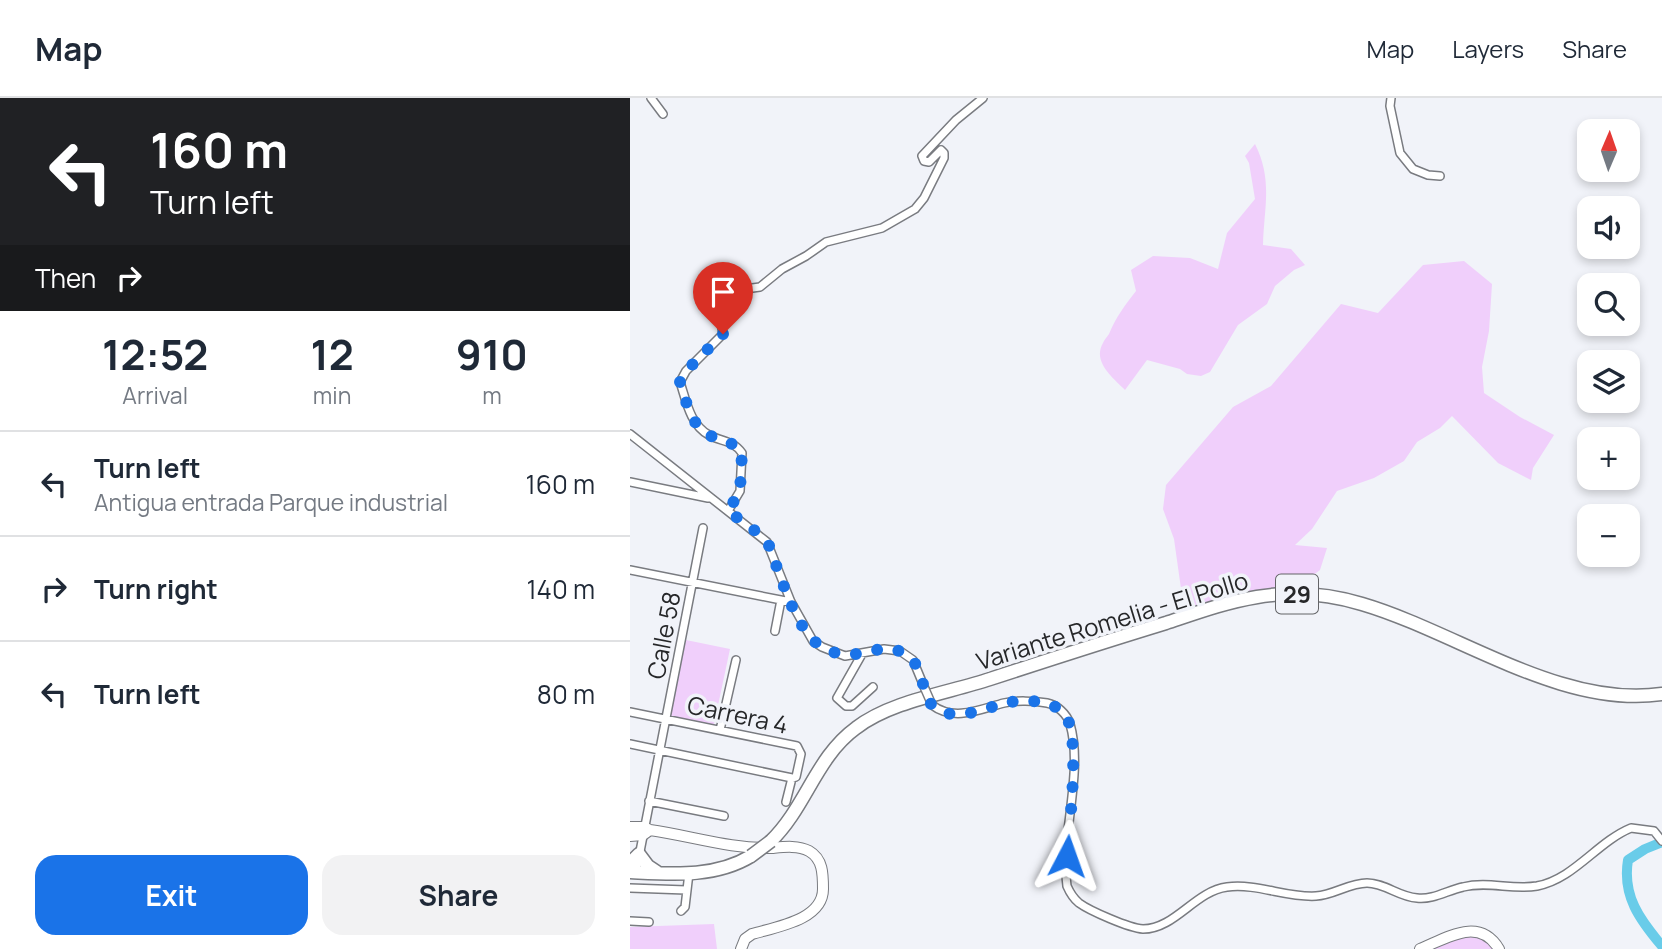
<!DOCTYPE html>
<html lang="en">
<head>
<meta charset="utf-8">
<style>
	body { margin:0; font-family:Manrope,sans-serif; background:#f2f2f3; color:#1f2937; height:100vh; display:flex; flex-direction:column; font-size:26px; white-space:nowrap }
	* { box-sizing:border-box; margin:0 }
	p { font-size:23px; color:#747a83 }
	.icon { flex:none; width:38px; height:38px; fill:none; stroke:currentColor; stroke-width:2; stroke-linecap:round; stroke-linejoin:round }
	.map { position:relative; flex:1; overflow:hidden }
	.sheet { display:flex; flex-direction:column; background:#fff; width:630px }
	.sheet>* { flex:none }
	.banner { background:#202124; color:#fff; overflow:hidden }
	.needle { width:46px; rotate:2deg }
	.fabs { position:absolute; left:947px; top:21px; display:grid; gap:14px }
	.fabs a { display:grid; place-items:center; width:63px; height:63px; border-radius:14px; background:#fff; box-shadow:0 4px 10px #0003; font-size:35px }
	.pin { position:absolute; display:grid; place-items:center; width:60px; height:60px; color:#fff; margin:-72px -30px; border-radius:50% 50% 50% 0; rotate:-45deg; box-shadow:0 0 7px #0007 }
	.pin .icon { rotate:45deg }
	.me { position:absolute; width:77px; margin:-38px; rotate:4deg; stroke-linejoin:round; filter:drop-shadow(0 0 5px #0008) }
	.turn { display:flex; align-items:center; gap:24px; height:147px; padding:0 35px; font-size:32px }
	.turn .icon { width:91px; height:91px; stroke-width:2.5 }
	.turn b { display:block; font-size:49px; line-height:60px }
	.then { display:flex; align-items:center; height:66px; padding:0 35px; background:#0003; gap:14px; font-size:26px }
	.eta { display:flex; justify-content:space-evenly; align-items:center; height:119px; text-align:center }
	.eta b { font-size:42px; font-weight:700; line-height:49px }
	.action { display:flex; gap:14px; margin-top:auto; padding:14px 35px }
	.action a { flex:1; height:80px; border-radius:21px; background:#1a73e8; color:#fff; font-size:28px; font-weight:700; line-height:80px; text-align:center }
	.action a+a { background:#f2f2f3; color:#1f2937 }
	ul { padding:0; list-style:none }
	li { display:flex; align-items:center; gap:21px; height:105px; padding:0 35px; border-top:2px solid #e0e1e3 }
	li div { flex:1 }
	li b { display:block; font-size:26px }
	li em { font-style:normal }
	header { display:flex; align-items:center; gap:42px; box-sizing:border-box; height:98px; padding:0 35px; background:#fff; border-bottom:2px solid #e0e1e3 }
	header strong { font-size:33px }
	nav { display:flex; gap:38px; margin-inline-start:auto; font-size:24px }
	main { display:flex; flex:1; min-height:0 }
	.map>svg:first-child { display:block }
	.green { fill:#f0cffb }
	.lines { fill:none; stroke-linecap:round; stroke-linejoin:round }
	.river { stroke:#69cce9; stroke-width:10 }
	.street-casing { stroke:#797b80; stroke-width:10 }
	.secondary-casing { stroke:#797b80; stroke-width:12 }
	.highway-casing { stroke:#797b80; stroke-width:15 }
	.street { stroke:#fff; stroke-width:7 }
	.secondary { stroke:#fff; stroke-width:10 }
	.highway { stroke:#fff; stroke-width:12 }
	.street-bridge-casing { stroke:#797b80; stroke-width:10; stroke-linecap:butt }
	.highway-bridge-casing { stroke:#797b80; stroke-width:15; stroke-linecap:butt }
	.street-bridge { stroke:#fff; stroke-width:7 }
	.highway-bridge { stroke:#fff; stroke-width:12 }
	.route { stroke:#1a73e8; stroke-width:12; stroke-dasharray:0 21.6 }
	.labels { text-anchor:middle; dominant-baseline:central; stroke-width:7; stroke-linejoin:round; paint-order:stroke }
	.shield { fill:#f1f3f9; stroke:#636467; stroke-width:2 }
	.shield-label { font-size:23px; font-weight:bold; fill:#262729 }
	.street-label { font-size:24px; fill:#262729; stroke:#f1f3f9 }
</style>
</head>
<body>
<header>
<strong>Map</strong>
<nav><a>Map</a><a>Layers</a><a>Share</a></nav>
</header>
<main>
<section class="sheet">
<div class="banner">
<div class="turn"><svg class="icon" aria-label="left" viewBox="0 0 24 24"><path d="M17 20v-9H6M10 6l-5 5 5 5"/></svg><div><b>160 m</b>Turn left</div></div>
<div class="then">Then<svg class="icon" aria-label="right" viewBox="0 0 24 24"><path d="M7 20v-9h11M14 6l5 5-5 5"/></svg></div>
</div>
<div class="eta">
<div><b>12:52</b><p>Arrival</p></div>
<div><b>12</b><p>min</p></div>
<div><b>910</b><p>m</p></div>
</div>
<ul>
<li><svg class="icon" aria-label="left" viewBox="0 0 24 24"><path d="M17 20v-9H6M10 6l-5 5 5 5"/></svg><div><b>Turn left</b><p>Antigua entrada Parque industrial</p></div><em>160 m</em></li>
<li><svg class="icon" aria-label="right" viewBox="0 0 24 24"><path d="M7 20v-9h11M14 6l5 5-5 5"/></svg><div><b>Turn right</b></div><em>140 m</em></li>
<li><svg class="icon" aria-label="left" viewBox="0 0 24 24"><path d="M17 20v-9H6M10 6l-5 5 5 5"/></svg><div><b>Turn left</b></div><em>80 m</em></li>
</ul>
<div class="action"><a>Exit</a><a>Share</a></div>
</section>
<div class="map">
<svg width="1032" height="851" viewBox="0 0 1032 851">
	<rect width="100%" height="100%" fill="#f1f3f9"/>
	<!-- green -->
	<path class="green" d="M625 46C643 82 634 109 633 147L661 151 675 167 664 172 645 188 637 206 608 227 580 274 571 278 557 276 550 271 517 262 495 292C483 280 462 264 473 245 474 242 477 239 479 236 486 219 495 207 506 193L501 172 523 158 560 160 588 171 597 135 625 101 619 65 615 58Z
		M834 163 862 186 859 233 852 269 854 295 890 319 924 337 903 370 901 382 868 365 822 318 810 330 787 344 774 363 744 380 707 393 682 431 665 447 697 450 690 472 658 496 555 519 544 441 533 411 536 387 603 309 641 288 711 206 748 215 793 167Z
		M51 541 100 551 83 631 35 621Z
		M84 826 87 851H0V829Z
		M850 834 864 851H790Z"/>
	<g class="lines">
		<!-- river -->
		<path class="river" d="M1032 744 1015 751 998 762C992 798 1010 822 1032 848"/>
		<defs>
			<path id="street" d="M21 0 33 16
				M761 0 760 8 770 55 783 71 798 77 810 78
				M0 336 137 444 161 504 183 543 192 549 215 558 254 551 270 553 283 562 295 591
				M0 384 78 400
				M98 413 110 393 112 355C103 342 92 344 79 337 60 327 56 302 50 284L56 273 93 236 88 208 93 198 100 193 130 189 152 171 176 158 196 144 252 130 285 111 294 100 314 60V55L311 52 299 64 294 63 292 58 326 22 353 0
				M0 472 161 504
				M145 533 151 502
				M232 556 207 600 216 608H222L243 589
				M302 607C324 624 351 611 374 605 386 602 405 603 417 605 427 607 437 616 440 626 454 675 430 738 437 788 440 795 443 800 449 805 460 813 499 830 513 831 545 831 565 793 597 789 627 785 657 800 686 798 704 797 719 785 737 785 755 785 769 799 787 800 803 802 818 792 833 789 858 783 882 792 907 788 944 781 967 744 1001 730L1024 733 1032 743
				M0 614 167 648 171 656 166 679 162 680 156 704
				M90 632 106 562
				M0 646 162 680
				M19 703 94 718
				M6 774 73 430
				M0 790 56 792
				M51 813 55 809 59 775
				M0 823 19 824"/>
			<path id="secondary" d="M0 729H14L20 732C62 738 100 751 142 750 153 749 168 747 179 753 193 761 193 776 193 791 193 822 146 829 122 836L115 841 111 851
				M0 738 13 737 20 732
				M790 851C817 840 849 818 869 851"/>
			<path id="highway" d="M141 743C176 709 186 659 226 630 261 603 318 595 360 581 418 562 477 543 536 525 566 515 596 504 627 499 662 493 699 496 732 506 827 534 932 611 1032 596
				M0 765 9 756 18 768 27 774
				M0 774C41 776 85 780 121 758"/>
		</defs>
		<!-- street casing -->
		<use href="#street" class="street-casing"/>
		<!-- secondary casing -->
		<use href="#secondary" class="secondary-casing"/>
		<!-- highway casing -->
		<use href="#highway" class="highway-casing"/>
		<!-- street -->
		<use href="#street" class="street"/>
		<!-- secondary -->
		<use href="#secondary" class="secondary"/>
		<!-- highway -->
		<use href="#highway" class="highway"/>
		<defs>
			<path id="street-bridge" d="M295 591 302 607"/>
			<path id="highway-bridge" d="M121 758 141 743"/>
		</defs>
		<!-- street-bridge casing -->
		<use href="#street-bridge" class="street-bridge-casing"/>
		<!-- highway-bridge casing -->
		<use href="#highway-bridge" class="highway-bridge-casing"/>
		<!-- street-bridge -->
		<use href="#street-bridge" class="street-bridge"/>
		<!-- highway-bridge -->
		<use href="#highway-bridge" class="highway-bridge"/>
	</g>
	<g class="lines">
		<!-- route -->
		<path class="route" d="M93 236 56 273 50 284C56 302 60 327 79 337 92 344 103 342 112 355L110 393 98 413C110 422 125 431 136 443 141 449 143 459 146 467 155 491 169 536 192 549 226 568 244 544 269 553 298 562 288 602 308 612 330 623 355 610 375 605 393 601 423 601 435 617 451 636 439 731 437 758"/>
	</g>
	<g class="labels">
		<!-- shield labels -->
		<rect class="shield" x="646" y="476.5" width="42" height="39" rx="5"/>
		<g class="shield-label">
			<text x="667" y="496">29</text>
		</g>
		<!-- street labels -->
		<g class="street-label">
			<text transform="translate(482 522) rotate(-17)">Variante Romelia - El Pollo</text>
			<text transform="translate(33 537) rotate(-79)">Calle 58</text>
			<text transform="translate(108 616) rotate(12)">Carrera 4</text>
		</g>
	</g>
</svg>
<div class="fabs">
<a><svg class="needle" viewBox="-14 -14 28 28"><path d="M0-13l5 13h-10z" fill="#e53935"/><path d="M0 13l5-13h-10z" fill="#747a83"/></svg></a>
<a><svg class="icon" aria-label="sound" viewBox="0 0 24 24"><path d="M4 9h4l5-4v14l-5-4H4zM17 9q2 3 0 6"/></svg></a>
<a><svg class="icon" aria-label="search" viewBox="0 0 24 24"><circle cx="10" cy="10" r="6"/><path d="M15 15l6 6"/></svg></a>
<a><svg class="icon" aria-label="layers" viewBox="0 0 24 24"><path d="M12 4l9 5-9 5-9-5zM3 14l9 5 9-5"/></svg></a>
<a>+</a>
<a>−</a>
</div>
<div class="pin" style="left:93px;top:236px;background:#d93025"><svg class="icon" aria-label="arrive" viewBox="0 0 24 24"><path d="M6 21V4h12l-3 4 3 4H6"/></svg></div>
<svg class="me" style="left:437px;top:758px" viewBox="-20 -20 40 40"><path d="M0-17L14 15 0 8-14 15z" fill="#1a73e8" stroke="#fff" stroke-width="4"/></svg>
</div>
</main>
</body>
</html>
